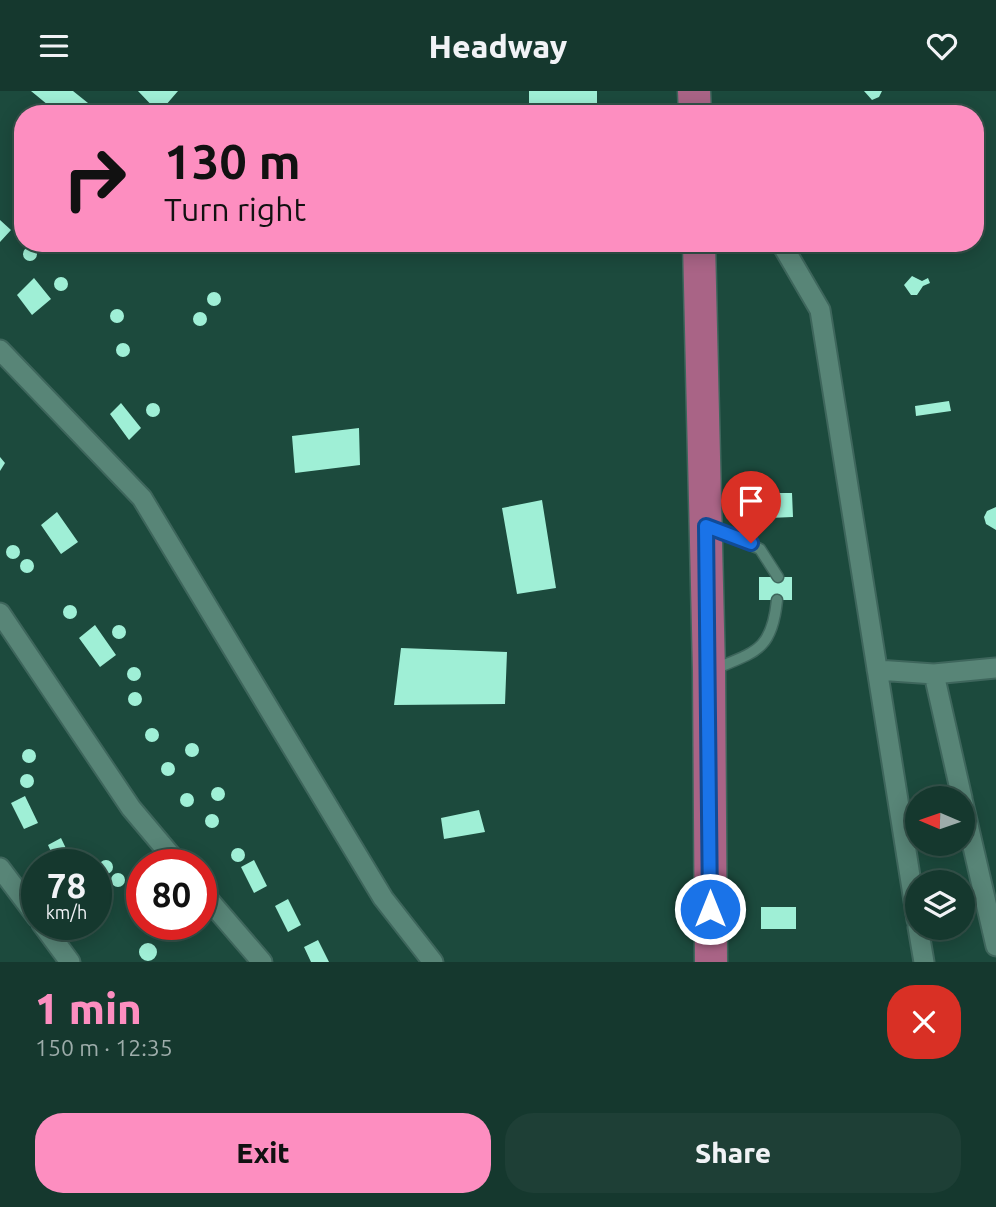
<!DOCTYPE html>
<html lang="en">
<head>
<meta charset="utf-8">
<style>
	body { margin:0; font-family:Ubuntu,sans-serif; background:#1e3f36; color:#f1f3f6; height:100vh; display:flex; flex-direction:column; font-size:26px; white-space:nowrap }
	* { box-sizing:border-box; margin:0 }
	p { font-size:23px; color:#9dacaa }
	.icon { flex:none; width:38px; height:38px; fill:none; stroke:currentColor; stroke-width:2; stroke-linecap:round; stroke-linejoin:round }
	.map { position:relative; height:871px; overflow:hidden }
	.details { display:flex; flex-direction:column; background:#15382e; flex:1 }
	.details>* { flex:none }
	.hud { position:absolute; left:14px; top:14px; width:970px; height:147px; border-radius:28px; box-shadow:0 4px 18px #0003,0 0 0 2px #34524a; background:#fd8ec0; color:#111; overflow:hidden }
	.needle { width:46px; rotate:272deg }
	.fabs { position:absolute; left:905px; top:695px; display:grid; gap:14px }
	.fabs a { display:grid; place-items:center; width:70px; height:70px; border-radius:50%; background:#15382e; box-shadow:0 4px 18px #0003,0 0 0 2px #34524a; font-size:35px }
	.speed { position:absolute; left:21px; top:758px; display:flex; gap:14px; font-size:35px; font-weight:700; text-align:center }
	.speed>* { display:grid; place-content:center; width:91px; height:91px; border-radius:50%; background:#15382e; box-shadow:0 4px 18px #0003,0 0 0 2px #34524a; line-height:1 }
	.speed small { font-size:18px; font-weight:400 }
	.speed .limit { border:10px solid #d22; background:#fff; color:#111 }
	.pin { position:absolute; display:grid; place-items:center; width:60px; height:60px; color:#fff; margin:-72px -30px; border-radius:50% 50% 50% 0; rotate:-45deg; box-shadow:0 0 7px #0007 }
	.pin .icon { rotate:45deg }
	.me { position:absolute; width:77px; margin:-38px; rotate:0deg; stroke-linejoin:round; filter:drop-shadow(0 0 5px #0008) }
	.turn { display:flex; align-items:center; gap:24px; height:147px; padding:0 35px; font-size:32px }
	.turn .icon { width:91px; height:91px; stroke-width:2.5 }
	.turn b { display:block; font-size:49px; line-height:60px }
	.round { display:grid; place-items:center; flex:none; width:74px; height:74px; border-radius:28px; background:#1e3f36 }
	.headline { display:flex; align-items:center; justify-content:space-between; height:119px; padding:0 35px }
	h1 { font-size:42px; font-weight:800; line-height:52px; color:#fd8ec0 }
	.button { display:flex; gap:14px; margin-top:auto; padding:14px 35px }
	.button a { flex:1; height:80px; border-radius:28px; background:#fd8ec0; color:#111; font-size:28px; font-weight:800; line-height:80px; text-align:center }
	.button a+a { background:#1e3f36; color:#f1f3f6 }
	header { display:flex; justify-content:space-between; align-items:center; height:91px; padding:0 35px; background:#15382e; font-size:32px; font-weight:800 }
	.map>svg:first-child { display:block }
	.building { fill:#9fefd6 }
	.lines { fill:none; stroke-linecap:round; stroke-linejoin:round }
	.service-casing { stroke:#3e665c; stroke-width:13 }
	.minor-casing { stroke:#3e665c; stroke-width:23 }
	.trunk-casing { stroke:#3e665c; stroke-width:35 }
	.service { stroke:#588577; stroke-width:10 }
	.minor { stroke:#588577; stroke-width:19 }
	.trunk { stroke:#a96486; stroke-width:32 }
	.route-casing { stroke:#114b97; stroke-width:18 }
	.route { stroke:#1a73e8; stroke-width:12 }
</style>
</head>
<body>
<header><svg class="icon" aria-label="menu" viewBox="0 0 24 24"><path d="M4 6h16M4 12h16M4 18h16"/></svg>Headway<svg class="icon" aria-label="heart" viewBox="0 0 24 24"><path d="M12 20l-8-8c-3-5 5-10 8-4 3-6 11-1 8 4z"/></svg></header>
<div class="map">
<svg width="996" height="871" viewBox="0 0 996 871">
	<rect width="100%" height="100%" fill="#1c4a3d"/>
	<!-- building -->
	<path class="building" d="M31 0H73L93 16 88 23H59Z
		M138 0H178L159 22Z
		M529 0H597V23H529Z
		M864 0H882L879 6 872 9Z
		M0 129 11 139 0 151Z
		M462 152H504V157L463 160Z
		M890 152H907V154L899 161 892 158Z
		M23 163a7 7 0 1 1 14 0a7 7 0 1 1-14 0Z
		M912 185 922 190 928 187 930 192 923 195 917 204H911L904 194Z
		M54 193a7 7 0 1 1 14 0a7 7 0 1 1-14 0Z
		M34 187 51 208 32 224 17 204Z
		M207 208a7 7 0 1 1 14 0a7 7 0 1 1-14 0Z
		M110 225a7 7 0 1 1 14 0a7 7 0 1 1-14 0Z
		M193 228a7 7 0 1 1 14 0a7 7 0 1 1-14 0Z
		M116 259a7 7 0 1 1 14 0a7 7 0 1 1-14 0Z
		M949 310 951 320 916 325 915 315Z
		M121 312 141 337 129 349 110 323Z
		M146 319a7 7 0 1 1 14 0a7 7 0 1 1-14 0Z
		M359 337 360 374 295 382 292 345Z
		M0 366 5 372 0 380Z
		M768 402H792L793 426 769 427Z
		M542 409 556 497 517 503 502 417Z
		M996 416V439L986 433 984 426 987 420Z
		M57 421 78 451 61 463 41 434Z
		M6 461a7 7 0 1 1 14 0a7 7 0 1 1-14 0Z
		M20 475a7 7 0 1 1 14 0a7 7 0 1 1-14 0Z
		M759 486H792V509H759Z
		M63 521a7 7 0 1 1 14 0a7 7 0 1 1-14 0Z
		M95 534 116 564 100 576 79 547Z
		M112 541a7 7 0 1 1 14 0a7 7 0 1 1-14 0Z
		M401 557 507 561 505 613 394 614Z
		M127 583a7 7 0 1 1 14 0a7 7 0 1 1-14 0Z
		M128 608a7 7 0 1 1 14 0a7 7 0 1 1-14 0Z
		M145 644a7 7 0 1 1 14 0a7 7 0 1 1-14 0Z
		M185 659a7 7 0 1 1 14 0a7 7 0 1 1-14 0Z
		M22 665a7 7 0 1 1 14 0a7 7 0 1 1-14 0Z
		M161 678a7 7 0 1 1 14 0a7 7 0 1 1-14 0Z
		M20 690a7 7 0 1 1 14 0a7 7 0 1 1-14 0Z
		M211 703a7 7 0 1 1 14 0a7 7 0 1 1-14 0Z
		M180 709a7 7 0 1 1 14 0a7 7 0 1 1-14 0Z
		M25 705 38 732 24 738 11 712Z
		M479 719 485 741 444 748 441 727Z
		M205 730a7 7 0 1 1 14 0a7 7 0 1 1-14 0Z
		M61 747 74 774H57L48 754Z
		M231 764a7 7 0 1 1 14 0a7 7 0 1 1-14 0Z
		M254 769 267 795 254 802 241 776Z
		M99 776a7 7 0 1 1 14 0a7 7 0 1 1-14 0Z
		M111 789a7 7 0 1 1 14 0a7 7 0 1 1-14 0Z
		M288 808 301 834 288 841 275 815Z
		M761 816H796V838H761Z
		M318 849 329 871H311L304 856Z
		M139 861a9 9 0 1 1 18 0a9 9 0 1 1-18 0Z"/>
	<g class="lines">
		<defs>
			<path id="service" d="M711 437 760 458 778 486
				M712 579C755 561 772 560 777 509"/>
			<path id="minor" d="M781 152 820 219 917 829
				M0 259 142 407 383 807 433 871
				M0 522 131 717 179 774
				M877 579 934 583 996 577
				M934 583 962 707
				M962 708 996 855
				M0 777 37 826
				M201 800 262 871
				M42 833 70 871
				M918 836 924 871"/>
			<path id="trunk" d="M694 0 695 23
				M699 152 709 580 711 871"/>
		</defs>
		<!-- service casing -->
		<use href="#service" class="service-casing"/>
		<!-- minor casing -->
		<use href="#minor" class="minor-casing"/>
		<!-- trunk casing -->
		<use href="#trunk" class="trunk-casing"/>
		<!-- service -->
		<use href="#service" class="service"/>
		<!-- minor -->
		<use href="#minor" class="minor"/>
		<!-- trunk -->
		<use href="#trunk" class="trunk"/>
	</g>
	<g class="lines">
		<defs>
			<path id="route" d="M710 818 706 435 751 452"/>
		</defs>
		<!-- route casing -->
		<use href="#route" class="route-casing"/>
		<!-- route -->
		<use href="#route" class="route"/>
	</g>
</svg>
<div class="fabs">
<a><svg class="needle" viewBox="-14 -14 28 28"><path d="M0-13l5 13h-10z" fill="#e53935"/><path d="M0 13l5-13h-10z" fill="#9dacaa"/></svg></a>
<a><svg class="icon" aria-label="layers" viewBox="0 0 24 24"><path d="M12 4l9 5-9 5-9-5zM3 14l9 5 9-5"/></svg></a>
</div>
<div class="speed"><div>78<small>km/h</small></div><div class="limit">80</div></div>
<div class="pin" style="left:751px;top:452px;background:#d93025"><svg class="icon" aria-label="arrive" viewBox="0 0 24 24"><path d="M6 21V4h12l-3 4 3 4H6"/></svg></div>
<svg class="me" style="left:710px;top:818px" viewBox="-20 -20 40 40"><circle r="17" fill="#1a73e8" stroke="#fff" stroke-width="3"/><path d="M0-11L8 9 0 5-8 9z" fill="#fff"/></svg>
<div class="hud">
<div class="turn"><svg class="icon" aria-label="right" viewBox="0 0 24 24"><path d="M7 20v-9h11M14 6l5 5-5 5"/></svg><div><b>130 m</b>Turn right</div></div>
</div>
</div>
<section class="details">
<div class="headline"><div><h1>1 min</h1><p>150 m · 12:35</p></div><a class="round" style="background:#d93025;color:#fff"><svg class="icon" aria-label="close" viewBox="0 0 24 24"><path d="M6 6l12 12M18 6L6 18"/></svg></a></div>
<div class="button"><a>Exit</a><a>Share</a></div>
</section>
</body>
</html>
